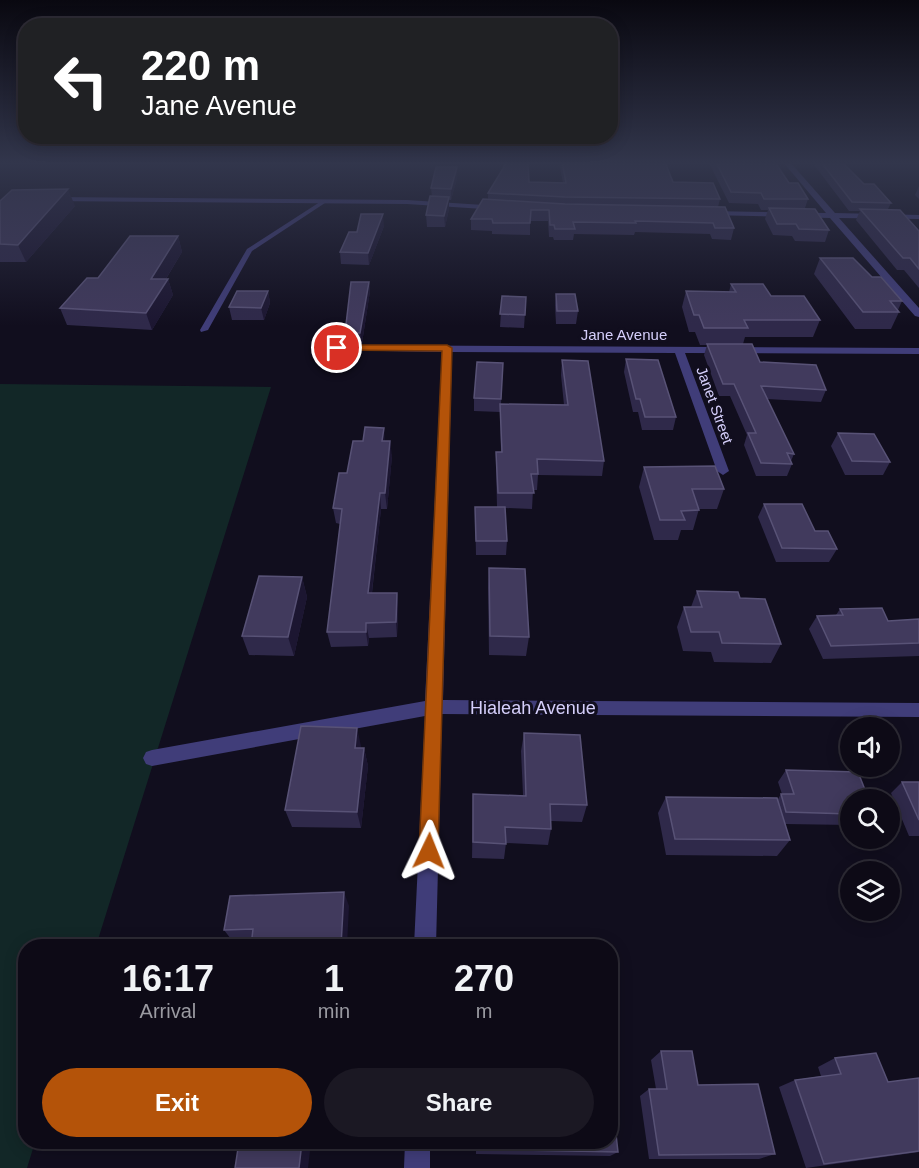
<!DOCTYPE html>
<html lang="en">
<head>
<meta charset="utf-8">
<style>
	body { margin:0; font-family:Helvetica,sans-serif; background:#1b1823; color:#f1f3f6; height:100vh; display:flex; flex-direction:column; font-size:22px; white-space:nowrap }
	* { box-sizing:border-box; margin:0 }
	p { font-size:20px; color:#9a9aa1 }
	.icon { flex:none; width:33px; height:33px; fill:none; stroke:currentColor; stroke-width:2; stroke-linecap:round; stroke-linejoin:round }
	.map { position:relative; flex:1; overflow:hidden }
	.panel { position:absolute; left:18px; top:939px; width:600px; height:210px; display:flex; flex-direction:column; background:#0d0a16; border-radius:24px; box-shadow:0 3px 15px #0003,0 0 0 2px #2d2b35 }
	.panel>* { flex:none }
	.guide { position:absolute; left:18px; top:18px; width:600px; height:126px; border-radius:24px; box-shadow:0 3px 15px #0003,0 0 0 2px #2d2b35; background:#202124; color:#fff; overflow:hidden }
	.fabs { position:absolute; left:840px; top:717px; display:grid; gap:12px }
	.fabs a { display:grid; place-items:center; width:60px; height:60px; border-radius:50%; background:#0d0a16; box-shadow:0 3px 15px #0003,0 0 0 2px #2d2b35; font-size:30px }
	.pin { position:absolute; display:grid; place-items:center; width:51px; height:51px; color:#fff; margin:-26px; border:3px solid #fff; border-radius:50%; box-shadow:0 2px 6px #0007 }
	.me { position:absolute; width:66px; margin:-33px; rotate:2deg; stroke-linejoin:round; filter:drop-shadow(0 0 4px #0008) }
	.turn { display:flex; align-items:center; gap:21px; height:126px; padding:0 24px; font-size:27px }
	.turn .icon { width:78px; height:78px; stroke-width:2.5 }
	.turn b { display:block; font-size:42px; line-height:51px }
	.eta { display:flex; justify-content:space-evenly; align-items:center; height:102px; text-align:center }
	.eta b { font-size:36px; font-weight:600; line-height:42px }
	.button { display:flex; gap:12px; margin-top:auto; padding:12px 24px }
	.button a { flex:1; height:69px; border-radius:36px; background:#b45309; color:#fff; font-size:24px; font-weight:600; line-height:69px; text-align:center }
	.button a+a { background:#1b1823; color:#f1f3f6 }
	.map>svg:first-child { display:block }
	.green { fill:#122727 }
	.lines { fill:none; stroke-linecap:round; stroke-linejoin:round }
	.lane { fill:#403d79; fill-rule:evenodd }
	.street { fill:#403d79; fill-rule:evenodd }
	.wall { fill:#2f294a }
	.shaded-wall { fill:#1c1631 }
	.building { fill:#413a5d; stroke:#585276; stroke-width:1.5 }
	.route { fill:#b45309; stroke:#753606; stroke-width:1.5 }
	.labels { text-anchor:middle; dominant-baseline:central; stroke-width:6; stroke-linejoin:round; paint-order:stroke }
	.far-street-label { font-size:15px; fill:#d5cffb; stroke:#110e1e }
	.street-label { font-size:18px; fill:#d5cffb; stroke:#110e1e }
</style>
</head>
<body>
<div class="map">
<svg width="919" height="1168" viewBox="0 0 919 1168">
	<rect width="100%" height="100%" fill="#110e1e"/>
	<!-- green -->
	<path class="green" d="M0 384 271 387 96 946H26V1142H35L27 1168H0Z"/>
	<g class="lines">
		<!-- lane -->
		<path class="lane" d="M323 200 328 201 252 251 208 330 201 332 200 330 247 249Z"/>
		<!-- street -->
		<path class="street" d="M678 162H733L734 163 730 165Z
			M783 162H790L835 213 919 215V219L839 218 919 308V317L915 316 830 218 709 215 705 213 709 211 826 213Z
			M52 197 407 200 499 206 503 208 499 210 407 204 49 201 48 199Z
			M328 345 919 348V354L685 353 729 471 723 475 717 471 675 353 452 352 443 700 919 703V717L442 714 436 946H414L425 716 152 766 146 764 143 758 146 752 152 750 425 701 442 352 324 350V346Z
			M405 1142H430V1168H404Z"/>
	</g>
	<!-- wall -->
	<path class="wall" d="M559 162H665L673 182 720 199 718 207 734 228 731 240 712 239 710 234 635 232 634 235 574 234 573 240H554L553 237H549L548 221H530V235L492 234V231L471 230V219L488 200V193L504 168 529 182 563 183Z
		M710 162H775L789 183 808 199 805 208 829 230 825 242 795 241 792 236 773 235 765 219 768 210H761L758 204 729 203 710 165Z
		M812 162H842L864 184 891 203 888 209 919 231V288L904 270H897L856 220 860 211H849Z
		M457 178 451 200H449V209L445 227H427L426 215 432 197 431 188Z
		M919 186V199L915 195Z
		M0 201 75 206 26 262H0Z
		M384 226 369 265 341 264 340 252 357 232Z
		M178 236 182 252 166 279H168L173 295 152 330 67 325 60 308 98 278Z
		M820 258 872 277 902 301 898 310 899 312 891 329H855L814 274Z
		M369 282 370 291 362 343H346L345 333Z
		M731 284 771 296 820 320 813 337H745L743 344 760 362 826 390 821 402 767 399 794 454 791 461 792 464 787 476H756L744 445 747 435 730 396H719L704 355 707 345H700L695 332H689L682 307 686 291 729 292Z
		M268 291 270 303 264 320H232L229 307Z
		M556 294 578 311 576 324H556L555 306Z
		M502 296 526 297 524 328 500 327Z
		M626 359 676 417 673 430H642L638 412H633L624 372Z
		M562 360 604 461 602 476 538 475 537 490H533L532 509 505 508 507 541 506 555H476L475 507H497L496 467V452H501L500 412 474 411V398L503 363 501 404 564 405 561 375Z
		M838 433 890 462 883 475H845L831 446Z
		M385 441 392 456 387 509H381L372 593H397L398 608 397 637 369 638 368 646 331 647 327 632 340 524 336 523 333 508 347 473Z
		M644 467 724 489 717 509H699L693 530H681L678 540H654L639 487Z
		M764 504 815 531 837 549 829 562H776L758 517Z
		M489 568 529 637 526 656 489 655 488 588Z
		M302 577 307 597 294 656 249 655 242 636Z
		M697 591 740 598 781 644 771 663 714 662 711 652 683 651 677 627 684 607H691Z
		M840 609 888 621 919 619V656L823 659 809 629 817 616 836 615Z
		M357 728 360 748H364L368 766 361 828 292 827 285 810Z
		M524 733 587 805 582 822 551 821V829L548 845 506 843 504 859 472 858 473 794 523 795 521 751Z
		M786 770 850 800V825L785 824 790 840 777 856 666 855 658 813 666 797 778 799 781 794H782L778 782Z
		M902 782H919V836H909L891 793Z
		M349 906 251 943H234L224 930Z
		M661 1051 698 1085 775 1154 759 1159H649L640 1096 649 1089H656L651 1060Z
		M835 1058 888 1082 919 1078V1152L806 1168 779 1087 795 1080 821 1076 818 1067Z
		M476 1142H610L618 1152 610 1156 476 1154Z"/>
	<!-- shaded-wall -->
	<path class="shaded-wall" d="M457 167V178L451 200V189Z
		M68 189 75 206 26 262 18 245Z
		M449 197V209L445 227 444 216Z
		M383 214 384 226 369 265 368 253Z
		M178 236 182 252 156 295 151 279Z
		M168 279 173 295 152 330 146 313Z
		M369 282 370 291 362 343 360 333Z
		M268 291 270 303 264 320 261 308Z
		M384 428 385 443 382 441Z
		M390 441 392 456 387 509 385 493Z
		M380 493 381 509 370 608 368 593Z
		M302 577 307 597 294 656 288 637Z
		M397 593 398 608 397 637 396 622Z
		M366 623 369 638 368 646 366 632Z
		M357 728 361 746 359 766 355 748Z
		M364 748 368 766 361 828 357 812Z
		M344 892 349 906 347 946H341Z
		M302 1142H311L308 1168H299Z"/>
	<!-- building -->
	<path class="building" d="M504 162H528L529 182 566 183 562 162H665L673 182 713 183 720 199 565 197 488 193 504 167Z
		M716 162H775L789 183H798L808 199H764L761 193 731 192Z
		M821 162H842L864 184H874L891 203 852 202Z
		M436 167H457L451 189 431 188Z
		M68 189 18 245 0 244V201L12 190Z
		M430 196 449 197 444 216 426 215Z
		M483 199 565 204 725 207 734 228H715L713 223 635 221 636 223 573 222 575 229H555L554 225H550L549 210H531L530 223H493L492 219H471Z
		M769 208 815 209 829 230 799 229 796 224H777Z
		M860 209 900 210 919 231V269L910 258H903Z
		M361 214H383L368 253 340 252 349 232H357Z
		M130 236H178L151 279H168L146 313 60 308 87 278H98Z
		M820 258H853L872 277H881L902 301H890L899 312H863Z
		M351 282H369L360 333H345Z
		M731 284H763L771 296H804L820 320H744L748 328H704L699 315H694L686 291 736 292Z
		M237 291H268L261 308 229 307Z
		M556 294H575L578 311H557Z
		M502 296 526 297 525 315 500 314Z
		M707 344H752L760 362 816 365 826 390 761 386 794 454 787 453 792 464 761 463 748 433H756L734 384H723Z
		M626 359 658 360 676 417H645L640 399H636Z
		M562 360 588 361 604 461 537 459 538 474H531L534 493H498L496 452H502L500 404 568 405Z
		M477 362 503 363 501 399 474 398Z
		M365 427 384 428 382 441H390L385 493H380L368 593H397L396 622 366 623V632H327L342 509 333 508 339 473H347L353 441H363Z
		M838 433 874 434 890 462 852 461Z
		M715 466 724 489H692L699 510 681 511 685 520H660L644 467Z
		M764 504H802L815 531H828L837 549 782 548Z
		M475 507H505L507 541H476Z
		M489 568 525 569 529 637 490 636Z
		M259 576 302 577 288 637 242 636Z
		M697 591 738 592 740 598 765 599 781 644 722 643 719 632H691L684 607H702Z
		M882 608 888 621 919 619V643L831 646 817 616 843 615 840 609Z
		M301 726 357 728 355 748H364L357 812 285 810Z
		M524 733 580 735 587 805 550 804 551 829 505 827 506 844 473 842V794L526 796Z
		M786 770 858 772 869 800H850V814L786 812 781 794H794Z
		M902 782H919V820Z
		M666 797 777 798 790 840 675 839Z
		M344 892 341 946H251L253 929 224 930 230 896Z
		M661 1051H692L698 1085 758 1084 775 1154 659 1155 649 1089H667Z
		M876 1053 888 1082 919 1078V1151L824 1164 795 1080 841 1074 835 1058Z
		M610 1082 618 1152 477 1149V1142H610Z
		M239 1142H302L299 1168H235Z"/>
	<!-- sky -->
	<linearGradient id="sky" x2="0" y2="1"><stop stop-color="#090810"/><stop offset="0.5" stop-color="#32364c"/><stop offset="1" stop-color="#32364c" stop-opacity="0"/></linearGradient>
	<rect width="919" height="326" fill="url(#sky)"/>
	<!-- route -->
	<path class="route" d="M447 345 452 348 438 851 435 857 429 860 422 857 419 851 442 351 337 350 332 348 337 345Z"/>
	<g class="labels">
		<!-- far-street labels -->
		<g class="far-street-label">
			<text x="624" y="334">Jane Avenue</text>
			<text transform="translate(715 405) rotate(70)">Janet Street</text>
		</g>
		<!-- street labels -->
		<g class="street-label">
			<text x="533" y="708">Hialeah Avenue</text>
		</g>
	</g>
</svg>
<div class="fabs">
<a><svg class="icon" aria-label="sound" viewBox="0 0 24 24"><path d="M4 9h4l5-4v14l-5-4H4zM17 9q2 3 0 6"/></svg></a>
<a><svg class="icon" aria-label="search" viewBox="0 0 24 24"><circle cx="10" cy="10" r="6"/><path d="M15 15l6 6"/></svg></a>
<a><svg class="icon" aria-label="layers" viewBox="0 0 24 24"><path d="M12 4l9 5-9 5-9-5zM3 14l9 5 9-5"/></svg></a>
</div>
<div class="pin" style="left:337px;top:348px;background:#d93025"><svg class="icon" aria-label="arrive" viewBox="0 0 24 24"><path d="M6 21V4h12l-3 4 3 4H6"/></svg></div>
<svg class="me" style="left:429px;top:851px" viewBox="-20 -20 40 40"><path d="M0-17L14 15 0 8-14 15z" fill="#b45309" stroke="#fff" stroke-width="4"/></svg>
<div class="guide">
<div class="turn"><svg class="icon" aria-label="left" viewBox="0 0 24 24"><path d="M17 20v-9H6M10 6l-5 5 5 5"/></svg><div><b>220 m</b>Jane Avenue</div></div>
</div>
<section class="panel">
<div class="eta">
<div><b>16:17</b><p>Arrival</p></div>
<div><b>1</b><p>min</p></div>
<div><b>270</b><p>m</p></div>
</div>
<div class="button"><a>Exit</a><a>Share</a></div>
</section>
</div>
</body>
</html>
